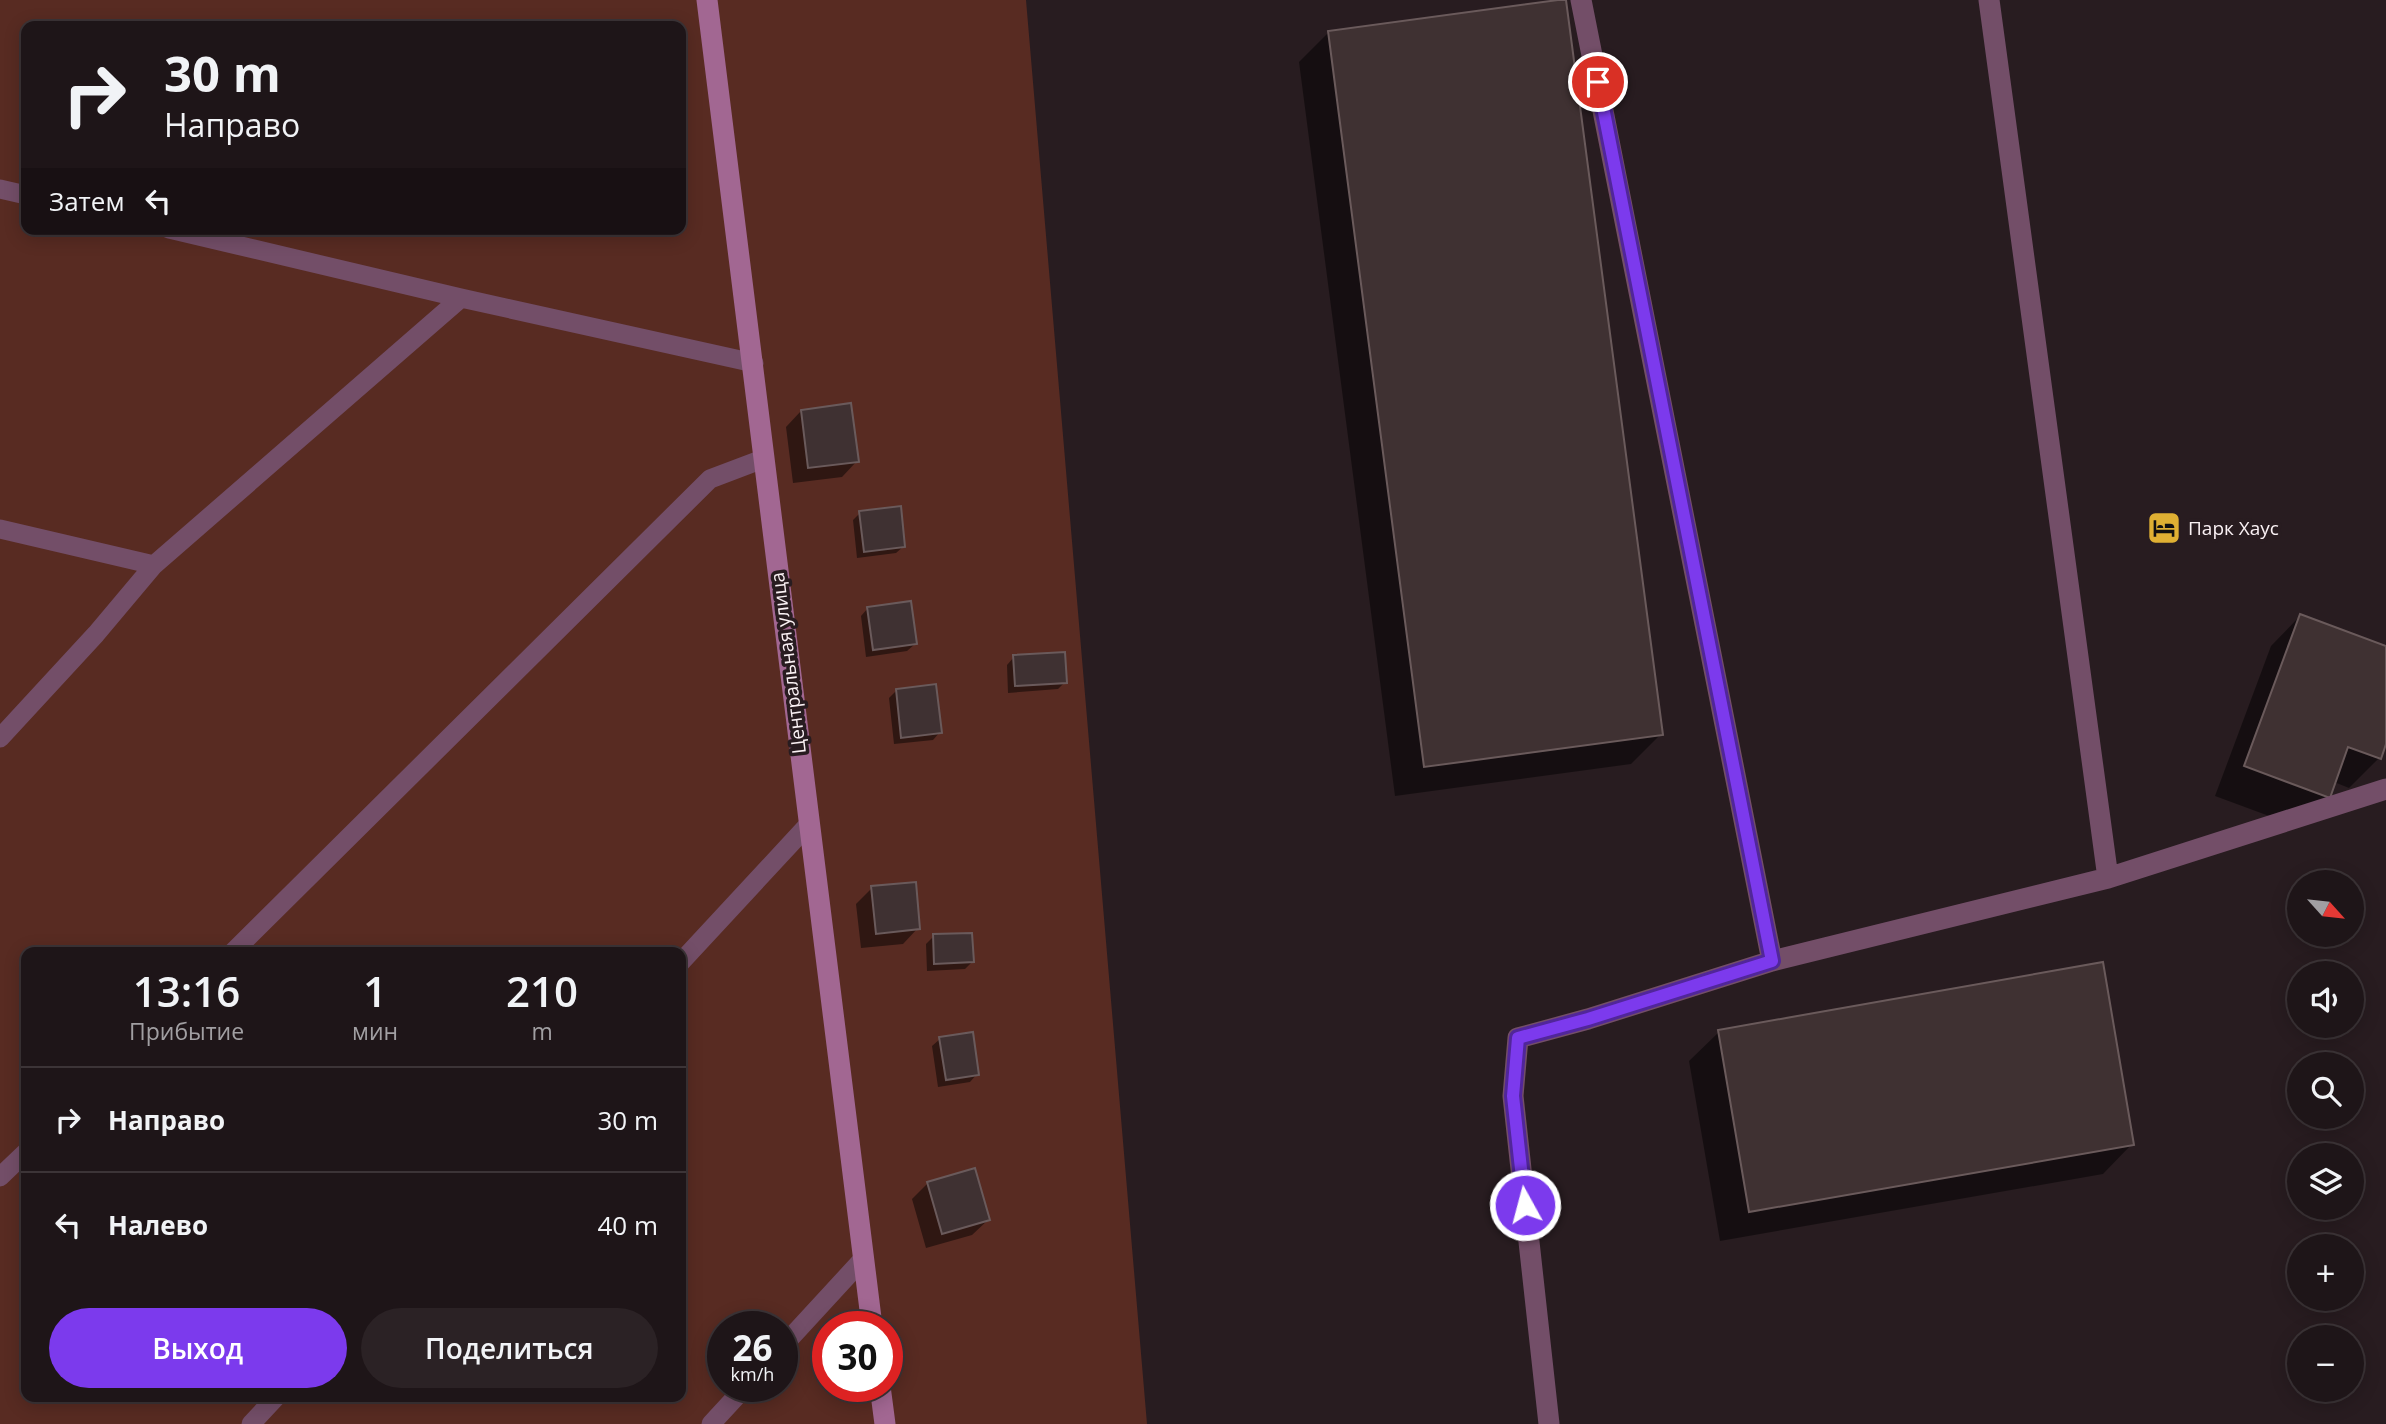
<!DOCTYPE html>
<html lang="ru">
<head>
<meta charset="utf-8">
<style>
	body { margin:0; font-family:"Open Sans",sans-serif; background:#2b2225; color:#f1f3f6; height:100vh; display:flex; flex-direction:column; font-size:26px; white-space:nowrap }
	* { box-sizing:border-box; margin:0 }
	p { font-size:23px; color:#a19fa2 }
	.icon { flex:none; width:38px; height:38px; fill:none; stroke:currentColor; stroke-width:2; stroke-linecap:round; stroke-linejoin:round }
	.map { position:relative; flex:1; overflow:hidden }
	.drawer { position:absolute; left:21px; top:947px; width:665px; height:455px; display:flex; flex-direction:column; background:#1e1518; border-radius:14px; box-shadow:0 4px 18px #0003,0 0 0 2px #3c3437 }
	.drawer>* { flex:none }
	.banner { position:absolute; left:21px; top:21px; width:665px; height:214px; border-radius:14px; box-shadow:0 4px 18px #0003,0 0 0 2px #3c3437; background:#1e1518; color:#f1f3f6; overflow:hidden }
	.needle { width:46px; rotate:117deg }
	.buttons { position:absolute; left:2287px; top:870px; display:grid; gap:14px }
	.buttons a { display:grid; place-items:center; width:77px; height:77px; border-radius:50%; background:#1e1518; box-shadow:0 4px 18px #0003,0 0 0 2px #3c3437; font-size:35px }
	.speed { position:absolute; left:707px; top:1311px; display:flex; gap:14px; font-size:35px; font-weight:700; text-align:center }
	.speed>* { display:grid; place-content:center; width:91px; height:91px; border-radius:50%; background:#1e1518; box-shadow:0 4px 18px #0003,0 0 0 2px #3c3437; line-height:1 }
	.speed small { font-size:18px; font-weight:400 }
	.speed .limit { border:10px solid #d22; background:#fff; color:#111 }
	.pin { position:absolute; display:grid; place-items:center; width:60px; height:60px; color:#fff; margin:-30px; border:4px solid #fff; border-radius:50%; box-shadow:0 2px 7px #0007 }
	.me { position:absolute; width:77px; margin:-38px; rotate:353deg; stroke-linejoin:round; filter:drop-shadow(0 0 5px #0008) }
	.turn { display:flex; align-items:center; gap:24px; height:147px; padding:0 28px; font-size:32px }
	.turn .icon { width:91px; height:91px; stroke-width:2.5 }
	.turn b { display:block; font-size:49px; line-height:60px }
	.then { display:flex; align-items:center; height:66px; padding:0 28px; background:#0003; gap:14px; font-size:26px }
	.eta { display:flex; justify-content:space-evenly; align-items:center; height:119px; text-align:center }
	.eta b { font-size:42px; font-weight:600; line-height:49px }
	.cta { display:flex; gap:14px; margin-top:auto; padding:14px 28px }
	.cta a { flex:1; height:80px; border-radius:42px; background:#7c3aed; color:#fff; font-size:28px; font-weight:600; line-height:80px; text-align:center }
	.cta a+a { background:#2b2225; color:#f1f3f6 }
	ul { padding:0; list-style:none }
	li { display:flex; align-items:center; gap:21px; height:105px; padding:0 28px; border-top:2px solid #3c3437 }
	li div { flex:1 }
	li b { display:block; font-size:26px }
	li em { font-style:normal }
	.map>svg:first-child { display:block }
	.green { fill:#582b22; fill-rule:evenodd }
	.shadow { fill:#0007 }
	.building { fill:#3f3132; stroke:#6a5a5b; stroke-width:2 }
	.lines { fill:none; stroke-linecap:round; stroke-linejoin:round }
	.lane { stroke:#734e68; stroke-width:19 }
	.street { stroke:#734e68; stroke-width:21 }
	.secondary { stroke:#a26792; stroke-width:21 }
	.route-casing { stroke:#51269a; stroke-width:18 }
	.route { stroke:#7c3aed; stroke-width:12 }
	.labels { text-anchor:middle; dominant-baseline:central; stroke-width:7; stroke-linejoin:round; paint-order:stroke }
	.poi-label { font-size:19px; fill:#faf1f4; stroke:#281c20; text-anchor:start }
	.street-label { font-size:19px; fill:#faf1f4; stroke:#281c20 }
</style>
</head>
<body>
<div class="map">
<svg width="2386" height="1424" viewBox="0 0 2386 1424">
	<rect width="100%" height="100%" fill="#281c20"/>
	<!-- green -->
	<path class="green" d="M0 0H1026L1147 1424H0ZM26 26H681V229H26ZM26 952H681V1396H26ZM723 1326H782V1386H723ZM828 1326H887V1386H828Z"/>
	<!-- shadow -->
	<path class="shadow" d="M1329 32 1661 734 1631 764 1395 796 1299 62Z
		M801 411 857 461 842 477 793 483 786 427Z
		M860 513 904 546 896 553 857 558 853 520Z
		M868 608 915 644 907 651 866 657 861 616Z
		M2300 616 2386 648V748L2383 747 2379 758 2349 788 2334 782 2328 797 2299 827 2215 796 2271 646Z
		M1014 657 1065 682 1058 689 1008 693 1007 665Z
		M897 690 940 732 933 740 894 744 889 698Z
		M872 888 918 928 903 944 861 948 856 904Z
		M934 936 972 962 965 969 927 971 926 944Z
		M1719 1032 2132 1144 2103 1174 1720 1241 1689 1061Z
		M940 1039 977 1074 970 1082 938 1087 932 1046Z
		M928 1183 988 1220 972 1235 926 1248 912 1199Z"/>
	<!-- building -->
	<path class="building" d="M1558 0H1566L1663 735 1424 767 1328 31Z
		M851 403 859 462 808 468 801 410Z
		M901 506 905 547 864 552 859 511Z
		M911 601 917 644 873 650 867 607Z
		M2300 614 2386 646V744L2381 759 2348 747 2330 798 2244 766Z
		M1065 652 1067 683 1015 686 1013 655Z
		M936 684 942 733 901 738 896 689Z
		M916 882 920 929 876 934 871 886Z
		M972 933 974 962 934 964 933 934Z
		M2103 962 2134 1145 1749 1212 1718 1030Z
		M973 1032 979 1075 946 1080 939 1037Z
		M975 1168 990 1220 942 1234 927 1182Z"/>
	<g class="lines">
		<!-- lane -->
		<path class="lane" d="M0 189 26 195
			M169 229 461 298 754 363
			M0 529 154 565
			M0 738 96 634 154 565 461 298
			M233 952 710 479 763 459
			M681 962 808 825
			M0 1177 26 1152
			M782 1347 863 1259
			M251 1424 277 1396
			M711 1424 746 1386"/>
		<!-- street -->
		<path class="street" d="M1989 0 2108 878
			M1772 961 2108 878 2386 789
			M1549 1424 1513 1096 1518 1038 1588 1019 1772 961 1581 0"/>
		<!-- secondary -->
		<path class="secondary" d="M707 0C764 442 813 885 872 1326
			M880 1386 885 1424"/>
	</g>
	<g class="lines">
		<defs>
			<path id="route" d="M1525 1205 1513 1096 1518 1038 1588 1019 1772 961 1598 82"/>
		</defs>
		<!-- route casing -->
		<use href="#route" class="route-casing"/>
		<!-- route -->
		<use href="#route" class="route"/>
	</g>
	<!-- icons -->
	<defs>
		<symbol id="hotel-square" viewBox="-11 -11 22 22"><rect x="-9" y="-9" width="18" height="18" rx="4" fill="#dfb033" stroke="#281c20"/><path d="M-6-4.5h1.5V1H6V5H4.5V3h-9V5H-6ZM-4 0a1.8 1.8 0 1 1 3.6 0ZM.5 0V-2.5h3Q6-2.5 6 0Z" fill="#111"/></symbol>
	</defs>
	<g fill-rule="evenodd">
		<use href="#hotel-square" x="2145" y="509" width="38" height="38"/>
	</g>
	<g class="labels">
		<!-- poi labels -->
		<g class="poi-label">
			<text x="2188" y="528">Парк Хаус</text>
		</g>
		<!-- street labels -->
		<g class="street-label">
			<text transform="translate(788 663) rotate(-97)">Центральная улица</text>
		</g>
	</g>
</svg>
<div class="buttons">
<a><svg class="needle" viewBox="-14 -14 28 28"><path d="M0-13l5 13h-10z" fill="#e53935"/><path d="M0 13l5-13h-10z" fill="#a19fa2"/></svg></a>
<a><svg class="icon" aria-label="sound" viewBox="0 0 24 24"><path d="M4 9h4l5-4v14l-5-4H4zM17 9q2 3 0 6"/></svg></a>
<a><svg class="icon" aria-label="search" viewBox="0 0 24 24"><circle cx="10" cy="10" r="6"/><path d="M15 15l6 6"/></svg></a>
<a><svg class="icon" aria-label="layers" viewBox="0 0 24 24"><path d="M12 4l9 5-9 5-9-5zM3 14l9 5 9-5"/></svg></a>
<a>+</a>
<a>−</a>
</div>
<div class="speed"><div>26<small>km/h</small></div><div class="limit">30</div></div>
<div class="pin" style="left:1598px;top:82px;background:#d93025"><svg class="icon" aria-label="arrive" viewBox="0 0 24 24"><path d="M6 21V4h12l-3 4 3 4H6"/></svg></div>
<svg class="me" style="left:1525px;top:1205px" viewBox="-20 -20 40 40"><circle r="17" fill="#7c3aed" stroke="#fff" stroke-width="3"/><path d="M0-11L8 9 0 5-8 9z" fill="#fff"/></svg>
<div class="banner">
<div class="turn"><svg class="icon" aria-label="right" viewBox="0 0 24 24"><path d="M7 20v-9h11M14 6l5 5-5 5"/></svg><div><b>30 m</b>Направо</div></div>
<div class="then">Затем<svg class="icon" aria-label="left" viewBox="0 0 24 24"><path d="M17 20v-9H6M10 6l-5 5 5 5"/></svg></div>
</div>
<section class="drawer">
<div class="eta">
<div><b>13:16</b><p>Прибытие</p></div>
<div><b>1</b><p>мин</p></div>
<div><b>210</b><p>m</p></div>
</div>
<ul>
<li><svg class="icon" aria-label="right" viewBox="0 0 24 24"><path d="M7 20v-9h11M14 6l5 5-5 5"/></svg><div><b>Направо</b></div><em>30 m</em></li>
<li><svg class="icon" aria-label="left" viewBox="0 0 24 24"><path d="M17 20v-9H6M10 6l-5 5 5 5"/></svg><div><b>Налево</b></div><em>40 m</em></li>
</ul>
<div class="cta"><a>Выход</a><a>Поделиться</a></div>
</section>
</div>
</body>
</html>
